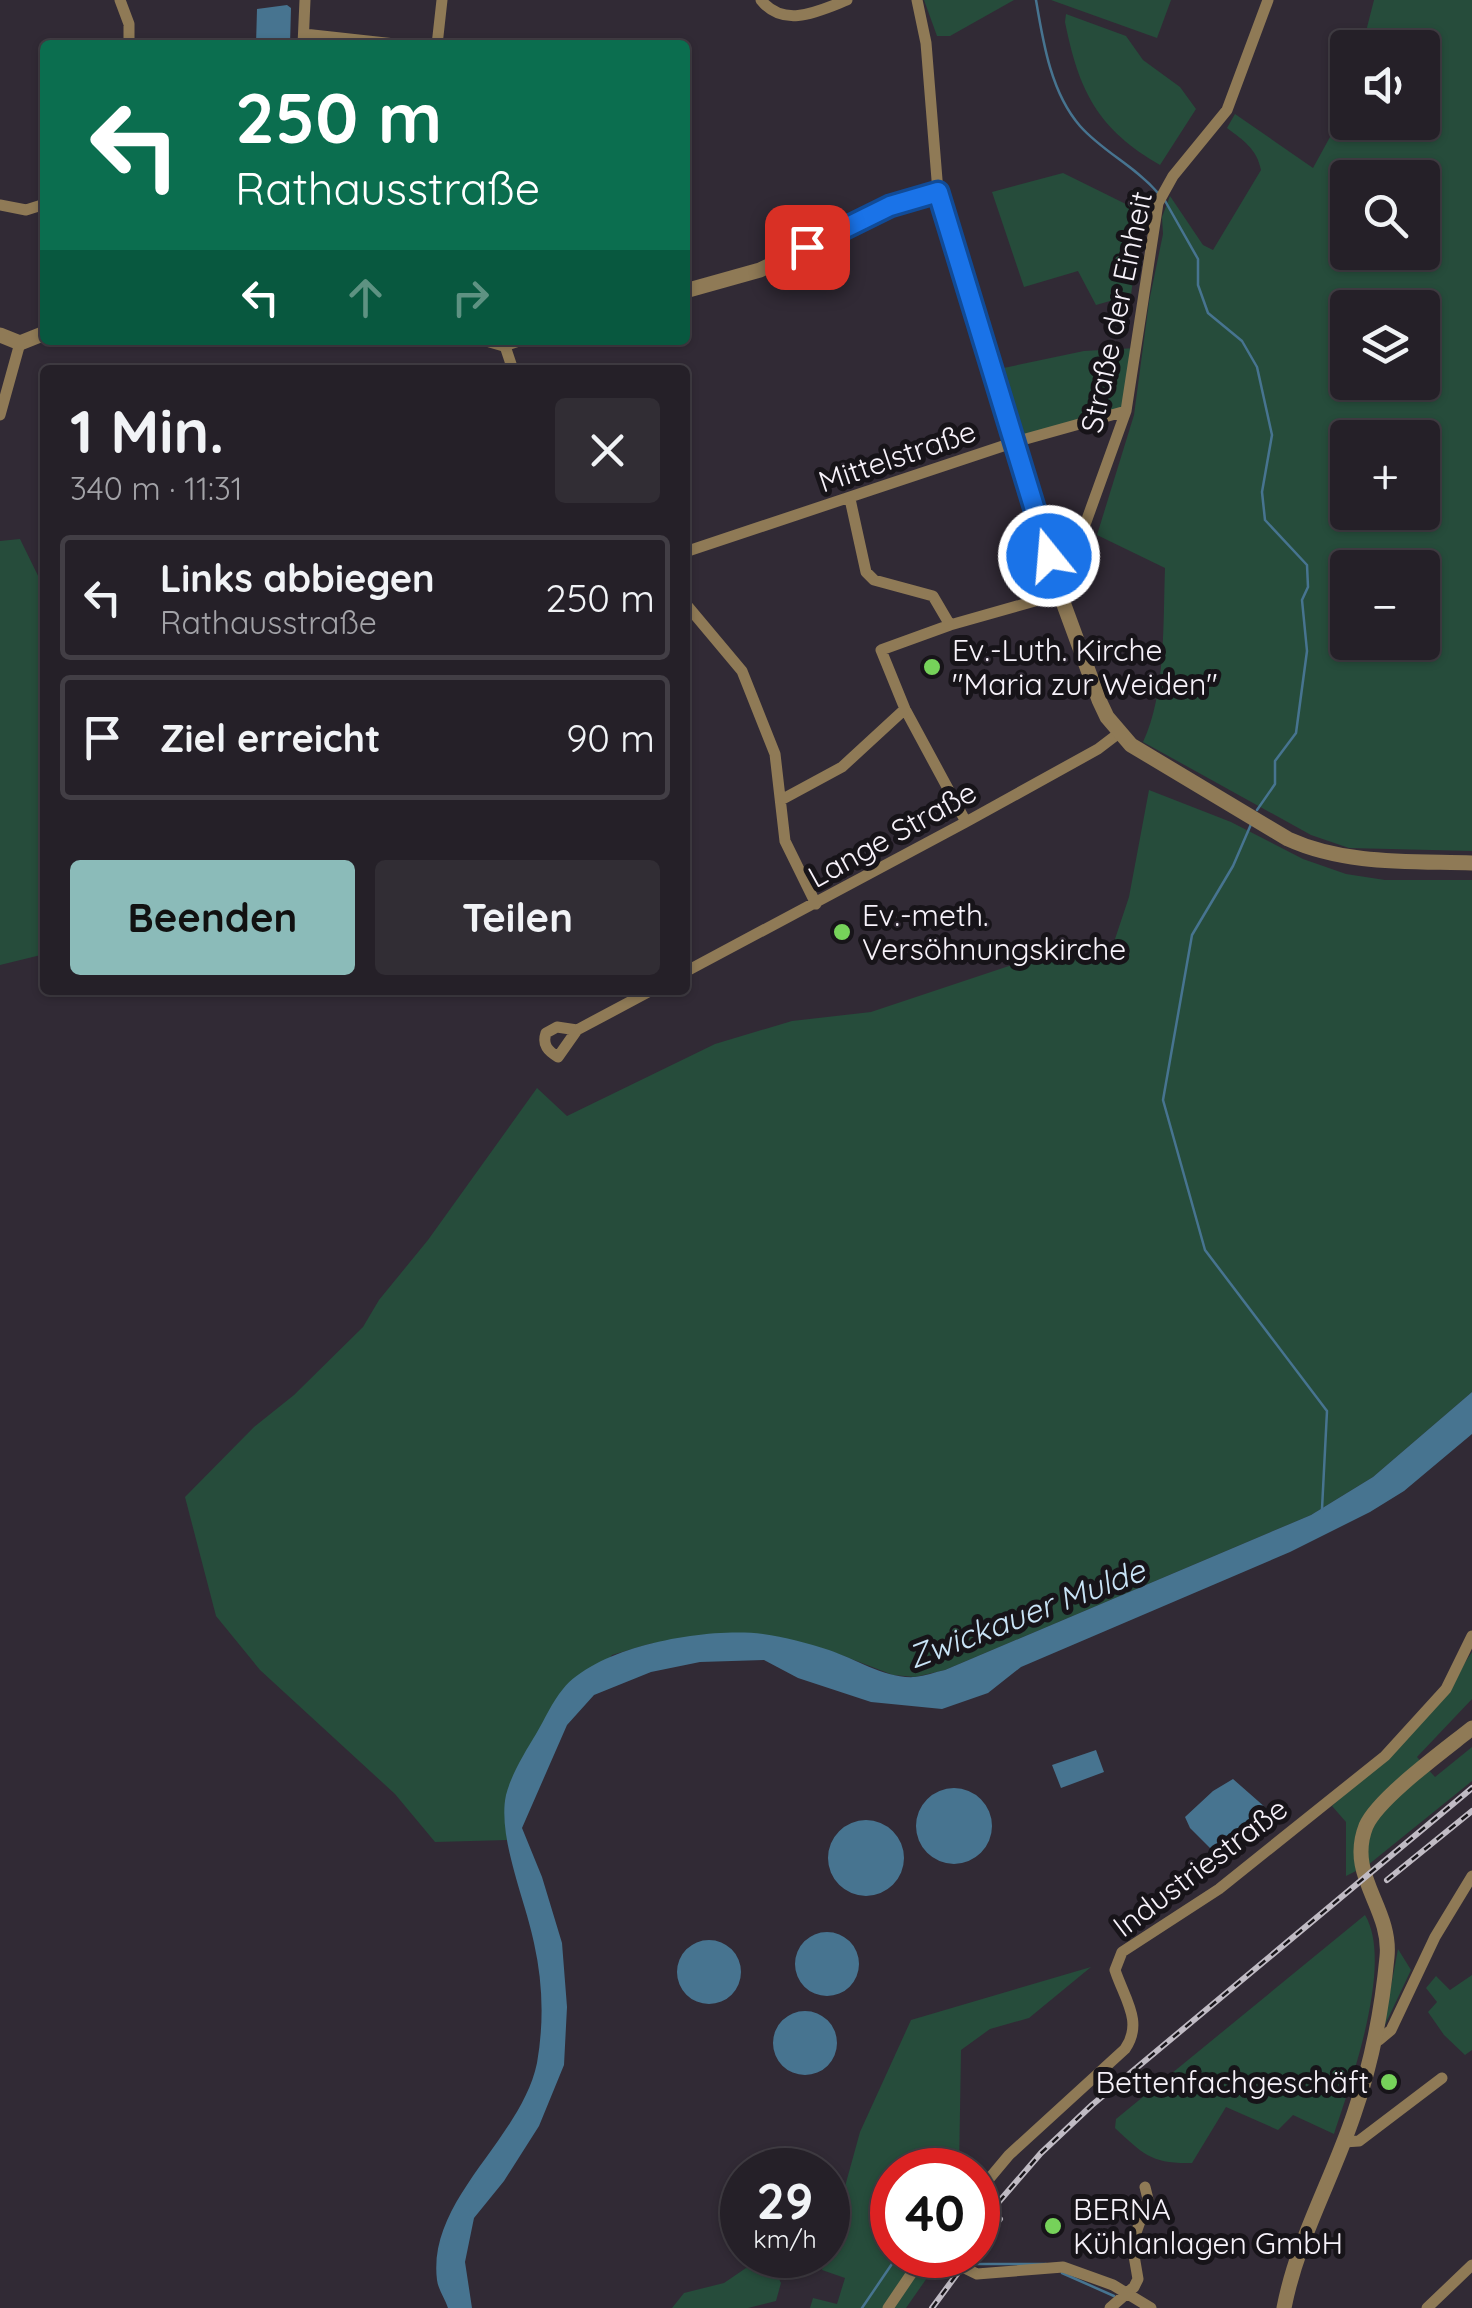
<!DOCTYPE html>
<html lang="de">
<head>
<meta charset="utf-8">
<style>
	body { margin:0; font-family:Quicksand,sans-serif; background:#312d34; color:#f1f3f6; height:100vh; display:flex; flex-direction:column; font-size:38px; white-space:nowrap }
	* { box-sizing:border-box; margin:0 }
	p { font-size:32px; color:#a3a3a8 }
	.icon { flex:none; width:55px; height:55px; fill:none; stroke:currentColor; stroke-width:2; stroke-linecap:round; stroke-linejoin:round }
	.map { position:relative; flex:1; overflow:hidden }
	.sheet { position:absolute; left:40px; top:365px; width:650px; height:630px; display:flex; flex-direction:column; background:#252028; border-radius:10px; box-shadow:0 2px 8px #0004,0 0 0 2px #423e45 }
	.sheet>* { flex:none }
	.hud { position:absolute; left:40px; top:40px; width:650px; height:305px; border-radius:10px; box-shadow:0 2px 8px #0004,0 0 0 2px #423e45; background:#0b6e4f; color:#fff; overflow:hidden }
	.fabs { position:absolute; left:1330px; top:30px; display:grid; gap:20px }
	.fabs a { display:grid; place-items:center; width:110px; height:110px; border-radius:10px; background:#252028; box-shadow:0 2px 8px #0004,0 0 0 2px #423e45; font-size:50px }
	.speed { position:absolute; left:720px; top:2148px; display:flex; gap:20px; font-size:50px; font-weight:700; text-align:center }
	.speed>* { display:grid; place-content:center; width:130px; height:130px; border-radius:50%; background:#252028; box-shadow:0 2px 8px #0004,0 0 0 2px #423e45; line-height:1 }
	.speed small { font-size:25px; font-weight:400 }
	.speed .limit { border:15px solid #d22; background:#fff; color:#111 }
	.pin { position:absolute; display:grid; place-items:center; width:85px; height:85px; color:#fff; margin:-42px; border-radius:20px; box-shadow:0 5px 15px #0006 }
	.me { position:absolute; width:110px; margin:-55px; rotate:343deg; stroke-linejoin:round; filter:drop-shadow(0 0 8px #0008) }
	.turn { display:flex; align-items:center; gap:35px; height:210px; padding:0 30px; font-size:45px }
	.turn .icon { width:130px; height:130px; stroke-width:2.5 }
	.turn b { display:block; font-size:70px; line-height:85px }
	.lanes { display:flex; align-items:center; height:95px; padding:0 30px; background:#0003; justify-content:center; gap:50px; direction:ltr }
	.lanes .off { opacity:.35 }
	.round { display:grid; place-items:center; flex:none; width:105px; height:105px; border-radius:10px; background:#312d34 }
	.head { display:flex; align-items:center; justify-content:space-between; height:170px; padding:0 30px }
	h1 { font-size:60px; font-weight:800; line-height:75px }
	.cta { display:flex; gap:20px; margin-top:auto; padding:20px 30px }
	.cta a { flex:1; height:115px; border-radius:10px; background:#8bbbb9; color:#111; font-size:40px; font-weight:800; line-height:115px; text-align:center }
	.cta a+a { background:#312d34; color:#f1f3f6 }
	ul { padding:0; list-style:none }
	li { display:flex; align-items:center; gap:30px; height:125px; margin:0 20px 15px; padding:0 10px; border:5px solid #423e45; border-radius:10px }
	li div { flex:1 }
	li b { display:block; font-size:38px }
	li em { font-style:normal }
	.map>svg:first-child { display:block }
	.green { fill:#264c3b; fill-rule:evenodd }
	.water { fill:#477490 }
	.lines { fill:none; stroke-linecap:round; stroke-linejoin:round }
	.stream { stroke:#477490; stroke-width:2.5 }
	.minor { stroke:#8f7a56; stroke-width:11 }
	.tertiary { stroke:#8f7a56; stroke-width:15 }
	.rail-casing { stroke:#c0bbc4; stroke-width:6 }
	.rail { stroke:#171419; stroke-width:2.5; stroke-dasharray:8; stroke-linecap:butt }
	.route-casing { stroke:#114b97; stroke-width:25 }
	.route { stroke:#1a73e8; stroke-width:18 }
	.poi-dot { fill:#76d25a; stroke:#171419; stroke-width:4 }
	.labels { text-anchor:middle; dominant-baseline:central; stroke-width:10; stroke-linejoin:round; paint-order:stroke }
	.street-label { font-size:30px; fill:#f7f2fa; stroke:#171419 }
	.poi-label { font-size:30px; fill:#f7f2fa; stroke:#171419; text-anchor:start }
	.water-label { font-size:32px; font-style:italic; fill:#c9e4f7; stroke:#171419 }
</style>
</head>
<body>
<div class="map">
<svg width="1472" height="2308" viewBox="0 0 1472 2308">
	<rect width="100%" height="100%" fill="#312a35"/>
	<!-- green -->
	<path class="green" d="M924 0H1014L950 36H937Z
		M1051 0H1171L1157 38Z
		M1374 0H1472V851L1349 848 1311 835 1143 742C1166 694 1163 621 1165 568L1097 535 1134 415 1149 302 1163 234 1162 217 1170 196 1203 245 1213 250 1261 170C1257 149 1243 140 1227 128L1235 114 1313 168 1347 106 1348 122H1422V48L1362 47ZM1348 178H1422V252H1348ZM1348 308H1422V382H1348ZM1348 438H1422V512H1348ZM1348 568H1422V642H1348Z
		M1066 14 1126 36 1143 60 1180 87 1196 109 1160 165C1098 129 1079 92 1065 22Z
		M1063 173 1142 212 1131 295 1096 305 1078 271 1024 287 992 192Z
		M1136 348 1126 411 1015 442 994 370 1084 351Z
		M20 539 45 590V954L0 965V541Z
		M1149 790 1231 822 1303 859 1346 874 1385 880H1472V1392L1373 1477 1311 1515 945 1670 915 1677 893 1675 828 1650 761 1634 708 1635 649 1644 612 1655 506 1796 508 1840 435 1842 395 1794 260 1670 216 1616 185 1497 254 1427 294 1395 363 1327 379 1300 428 1240 537 1088 567 1116 715 1044 792 1021 871 1012 1027 960 1110 954 1129 897Z
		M1472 1652V1699L1417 1757 1435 1777 1472 1747V1781L1368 1865 1346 1876V1822L1332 1806 1434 1709Z
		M1365 1915C1394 1963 1351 2082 1334 2134L1293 2115 1278 2130 1226 2107 1192 2163C1152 2164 1144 2155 1115 2128L1116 2119Z
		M1398 1949 1411 1970 1383 2029Z
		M1091 1967 1029 2018 990 2029 961 2050 959 2170H892V2255H943L906 2308H810L813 2298 837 2304 845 2278 822 2270 860 2132 911 2020Z
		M1472 1975V2050L1465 2055 1444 2035 1428 2012 1437 2002 1426 1988 1436 1976 1450 1990Z
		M746 2268 775 2271 781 2283 776 2301 748 2308H672L684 2293 724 2283Z"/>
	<!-- water -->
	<path class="water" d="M287 5 291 8 290 45H256L257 9Z
		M1472 1392V1434L1404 1491 1370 1512 1290 1552 1021 1667 988 1693 942 1709 871 1702 798 1678 764 1660 700 1662 651 1672 594 1695 567 1725 522 1828 542 1877 562 1943 567 2007 564 2065 539 2126 504 2181 474 2218 465 2262 472 2308H448C445 2299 438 2289 437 2280 427 2199 521 2140 537 2063 544 2023 543 1983 534 1943 526 1902 497 1837 506 1795 511 1775 525 1752 536 1734 545 1719 552 1702 563 1689 599 1645 709 1627 763 1634 784 1637 808 1643 829 1650 856 1659 885 1679 915 1677 925 1676 935 1672 945 1670L1311 1515 1373 1477Z
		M1096 1750 1104 1772 1061 1788 1052 1765Z
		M1233 1779 1266 1808C1259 1830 1234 1844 1214 1852L1190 1828 1185 1817 1213 1791Z
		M916 1826a38 38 0 1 1 76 0a38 38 0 1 1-76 0Z
		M828 1858a38 38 0 1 1 76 0a38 38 0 1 1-76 0Z
		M795 1964a32 32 0 1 1 64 0a32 32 0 1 1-64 0Z
		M677 1972a32 32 0 1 1 64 0a32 32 0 1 1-64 0Z
		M773 2043a32 32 0 1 1 64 0a32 32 0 1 1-64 0Z"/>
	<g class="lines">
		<!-- stream -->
		<path class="stream" d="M1036 0C1043 42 1051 93 1080 126 1103 152 1135 166 1158 193
			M1164 199 1198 259V285L1208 313 1242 341 1257 367 1272 435 1262 492 1265 520 1307 565 1308 587 1302 600 1307 651 1296 733 1275 761V784L1257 810
			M1252 822 1233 866 1192 935 1163 1100 1205 1250 1327 1411 1322 1509
			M955 2255 972 2264H1046
			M1062 2273 1114 2296
			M862 2308 898 2255"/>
		<!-- minor -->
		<path class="minor" d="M120 0 129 24V45
			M761 0C784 29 819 11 847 0
			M917 0 926 43 938 192
			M304 34 404 45
			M303 45 305 0
			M437 45 442 0
			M0 205 26 210 45 204
			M503 340 513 370
			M0 415 20 343
			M850 499 866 572 874 580 933 596 950 625
			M685 552 1015 442 1126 411
			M685 603 742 671 775 754 785 841 816 904
			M781 800 842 767 905 709
			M966 822 905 709 881 650 950 625 1060 594 1126 411 1158 203 1173 176 1227 110 1268 0
			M685 972 966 822 1098 749 1119 733
			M577 1030 557 1027 546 1033C542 1045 548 1051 558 1057L577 1030 652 990
			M1373 2040H1379L1391 2030 1435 1937 1472 1876
			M1344 2142 1359 2141 1442 2078
			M978 2192 1009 2155 1125 2049C1144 2022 1124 1998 1115 1970L1122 1952 1219 1889 1385 1756 1446 1689 1472 1636
			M938 2255 977 2274 1063 2267 1113 2285 1151 2308
			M888 2308 924 2255
			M1110 2308 1134 2287 1138 2279 1132 2244 1148 2199 1145 2187
			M1427 2308 1472 2265"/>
		<!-- tertiary -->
		<path class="tertiary" d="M685 291 760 270 891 207 938 192 1060 594 1099 700 1107 717 1131 745 1288 839C1345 865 1410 861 1472 863
			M0 335 20 343 45 333
			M490 340 504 344 516 340
			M1284 2308C1297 2240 1332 2180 1354 2114 1371 2065 1382 2009 1387 1957 1392 1908 1346 1876 1366 1826 1378 1798 1446 1749 1472 1728"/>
		<defs>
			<path id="rail" d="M1387 1880 1472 1811
				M978 2226 1041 2153 1092 2105 1472 1788
				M978 2247 1000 2219
				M932 2308 971 2255"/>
		</defs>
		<!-- rail casing -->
		<use href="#rail" class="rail-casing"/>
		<!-- rail -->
		<use href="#rail" class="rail"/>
	</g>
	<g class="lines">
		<defs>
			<path id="route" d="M807 247 890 206 938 192 1049 556"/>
		</defs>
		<!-- route casing -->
		<use href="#route" class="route-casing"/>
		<!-- route -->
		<use href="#route" class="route"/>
	</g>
	<!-- markers -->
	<g class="poi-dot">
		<circle cx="932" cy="667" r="10"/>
		<circle cx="842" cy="932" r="10"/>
		<circle cx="1389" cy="2082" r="10"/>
		<circle cx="1053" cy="2226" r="10"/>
	</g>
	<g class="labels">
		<!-- street labels -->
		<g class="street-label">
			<text transform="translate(1116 312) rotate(-78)">Straße der Einheit</text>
			<text transform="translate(897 456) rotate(-19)">Mittelstraße</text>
			<text transform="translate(892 834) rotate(-29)">Lange Straße</text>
			<text transform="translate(1200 1867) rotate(-37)">Industriestraße</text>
		</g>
		<!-- poi labels -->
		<g class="poi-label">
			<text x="952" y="650">Ev.-Luth. Kirche<tspan x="952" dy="34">"Maria zur Weiden"</tspan></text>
			<text x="862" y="915">Ev.-meth.<tspan x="862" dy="34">Versöhnungskirche</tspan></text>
			<text x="1369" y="2082" text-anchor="end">Bettenfachgeschäft</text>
			<text x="1073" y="2209">BERNA<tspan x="1073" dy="34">Kühlanlagen GmbH</tspan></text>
		</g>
		<!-- water labels -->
		<g class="water-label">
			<text transform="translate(1026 1613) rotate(-21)">Zwickauer Mulde</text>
		</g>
	</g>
</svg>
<div class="fabs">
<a><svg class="icon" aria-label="sound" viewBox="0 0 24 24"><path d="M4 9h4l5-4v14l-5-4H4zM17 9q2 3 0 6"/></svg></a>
<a><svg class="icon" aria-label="search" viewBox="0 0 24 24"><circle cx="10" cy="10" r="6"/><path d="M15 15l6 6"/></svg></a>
<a><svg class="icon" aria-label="layers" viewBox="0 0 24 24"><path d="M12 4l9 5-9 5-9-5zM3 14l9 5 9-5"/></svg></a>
<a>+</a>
<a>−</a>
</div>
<div class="speed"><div>29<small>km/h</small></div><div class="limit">40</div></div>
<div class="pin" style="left:807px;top:247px;background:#d93025"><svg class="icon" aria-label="arrive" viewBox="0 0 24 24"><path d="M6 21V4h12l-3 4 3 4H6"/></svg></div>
<svg class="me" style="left:1049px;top:556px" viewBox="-20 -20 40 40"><circle r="17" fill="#1a73e8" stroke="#fff" stroke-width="3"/><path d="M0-11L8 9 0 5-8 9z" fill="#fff"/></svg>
<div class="hud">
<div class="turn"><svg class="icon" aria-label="left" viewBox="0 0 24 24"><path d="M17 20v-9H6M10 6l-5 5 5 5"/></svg><div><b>250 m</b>Rathausstraße</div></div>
<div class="lanes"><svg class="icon" aria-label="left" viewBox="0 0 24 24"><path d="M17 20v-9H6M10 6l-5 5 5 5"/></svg><svg class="icon off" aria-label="ahead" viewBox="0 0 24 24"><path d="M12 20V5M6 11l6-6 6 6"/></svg><svg class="icon off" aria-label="right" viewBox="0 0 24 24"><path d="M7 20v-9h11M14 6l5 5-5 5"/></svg></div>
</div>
<section class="sheet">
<div class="head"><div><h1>1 Min.</h1><p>340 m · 11:31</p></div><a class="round"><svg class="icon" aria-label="close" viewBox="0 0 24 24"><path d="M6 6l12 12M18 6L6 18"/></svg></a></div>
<ul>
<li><svg class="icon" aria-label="left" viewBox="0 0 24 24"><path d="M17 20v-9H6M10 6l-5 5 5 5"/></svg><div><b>Links abbiegen</b><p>Rathausstraße</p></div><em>250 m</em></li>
<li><svg class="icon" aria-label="arrive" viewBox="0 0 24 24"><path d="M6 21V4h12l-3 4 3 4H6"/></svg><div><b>Ziel erreicht</b></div><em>90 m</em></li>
</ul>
<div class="cta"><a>Beenden</a><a>Teilen</a></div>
</section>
</div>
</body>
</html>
